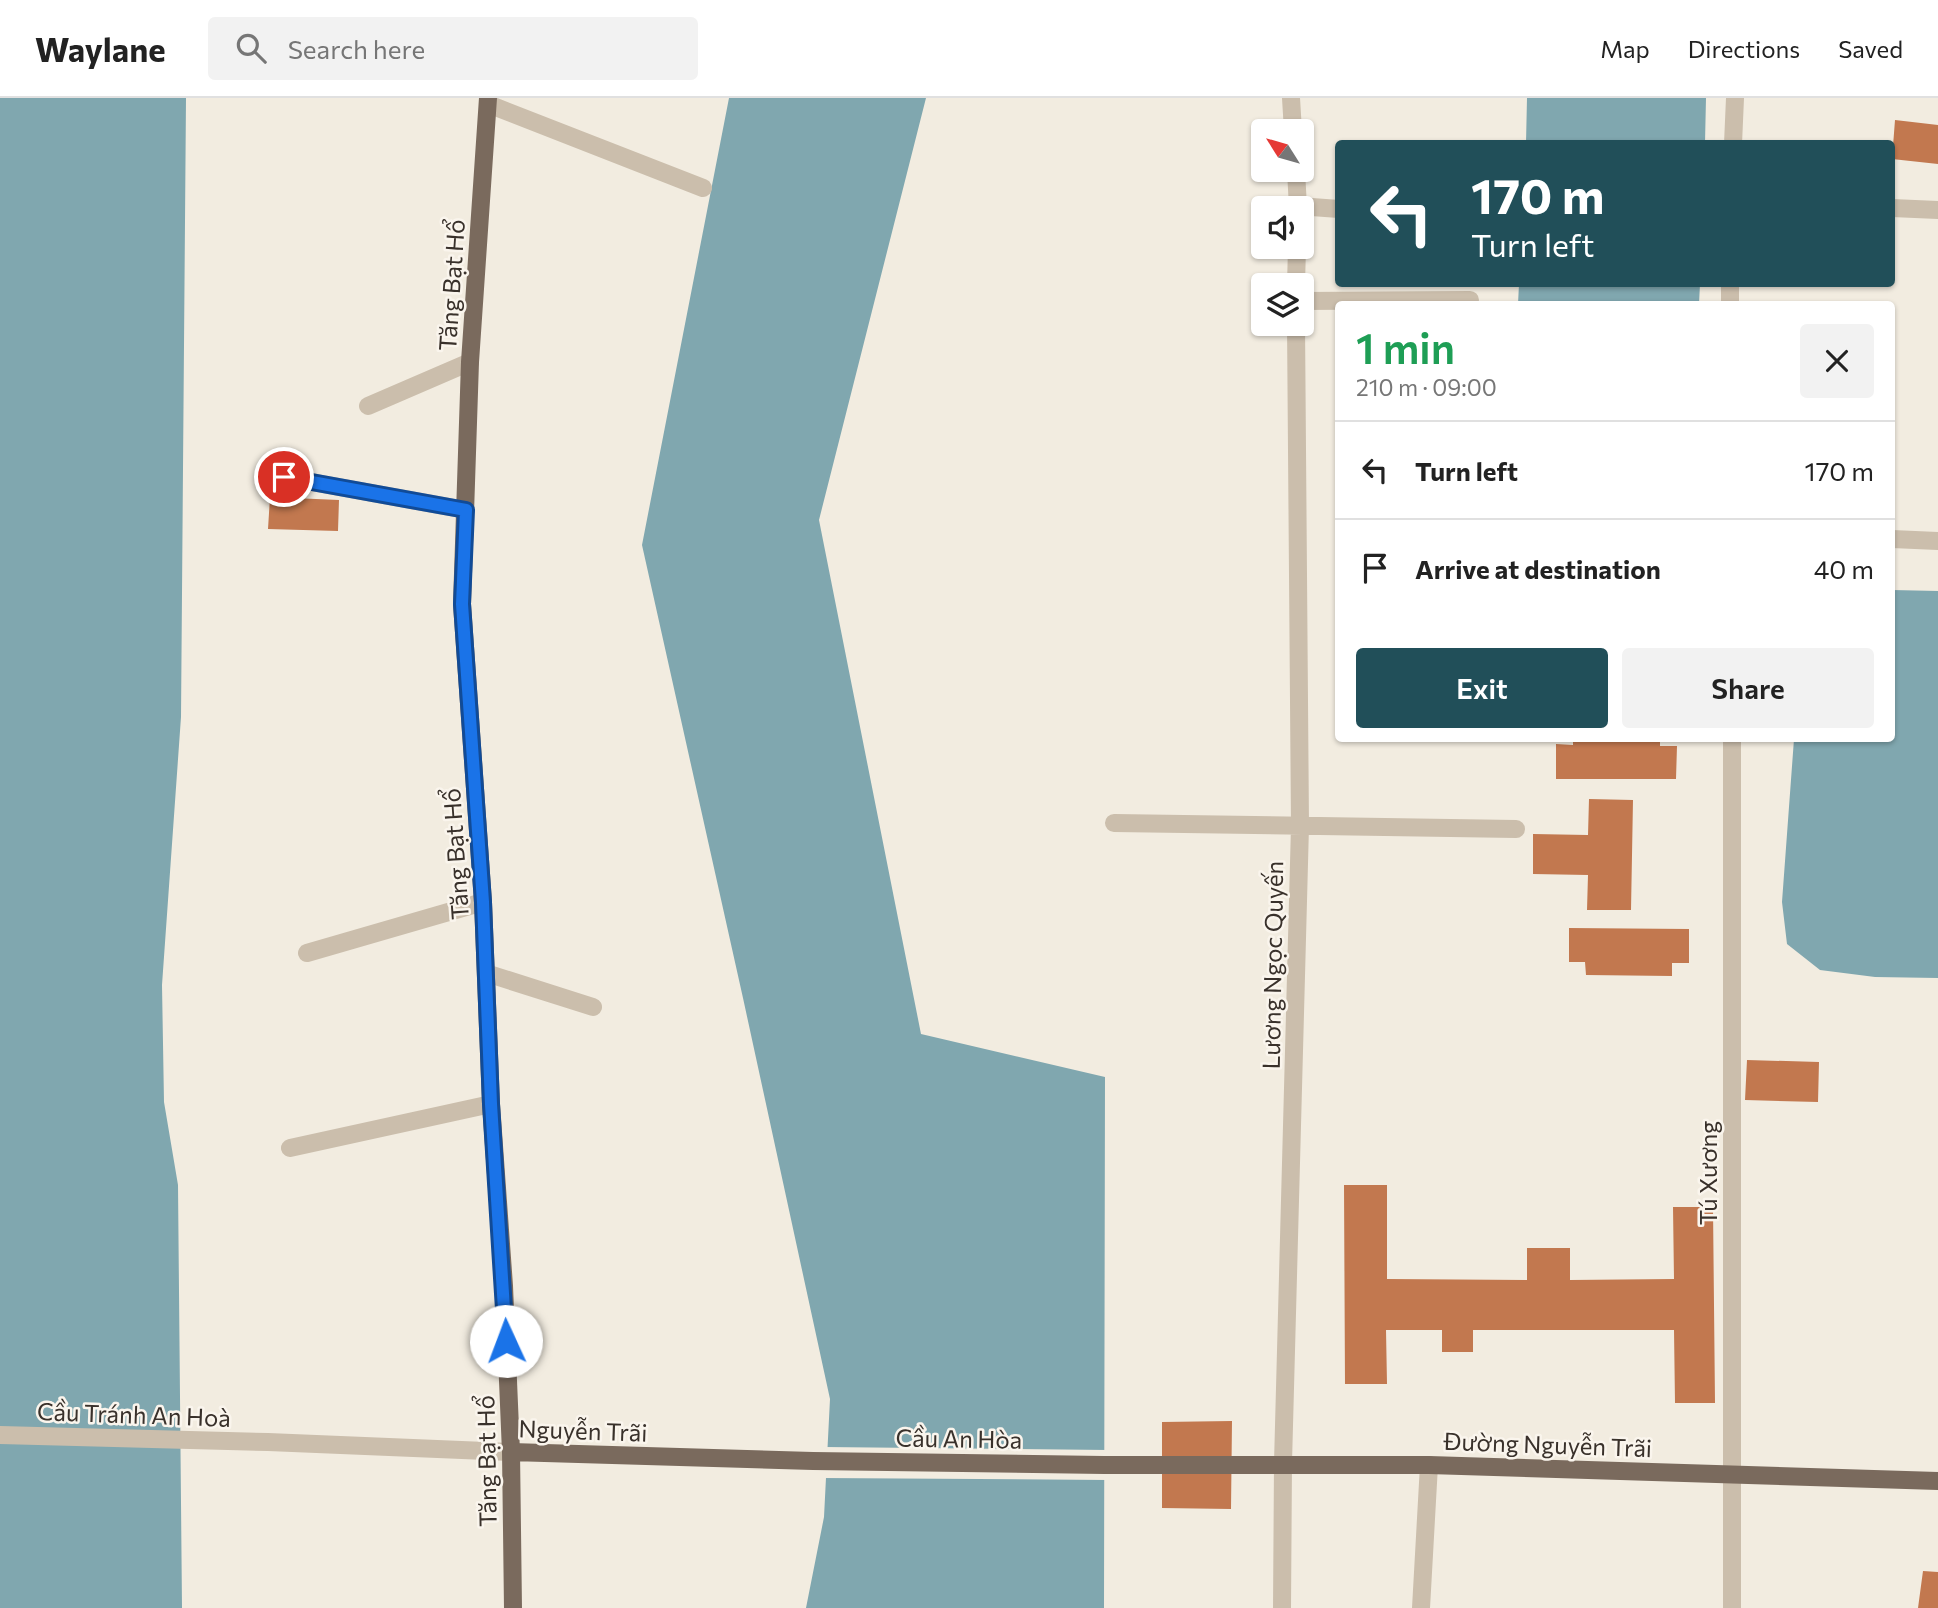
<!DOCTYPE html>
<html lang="en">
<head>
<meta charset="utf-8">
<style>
	body { margin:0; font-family:Commissioner,sans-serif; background:#f2f2f2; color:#222; height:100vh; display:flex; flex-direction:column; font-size:26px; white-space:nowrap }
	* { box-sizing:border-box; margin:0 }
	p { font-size:23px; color:#767676 }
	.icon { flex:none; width:38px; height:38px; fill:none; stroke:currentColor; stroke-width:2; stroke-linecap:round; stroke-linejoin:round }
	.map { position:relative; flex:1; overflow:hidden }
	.sheet { position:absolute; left:1335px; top:203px; width:560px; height:441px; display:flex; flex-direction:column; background:#fff; border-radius:7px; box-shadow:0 2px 5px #0004 }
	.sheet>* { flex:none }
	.hud { position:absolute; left:1335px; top:42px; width:560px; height:147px; border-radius:7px; box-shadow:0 2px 5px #0004; background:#214f59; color:#fff; overflow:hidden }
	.needle { width:46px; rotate:307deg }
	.tools { position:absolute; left:1251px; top:21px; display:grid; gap:14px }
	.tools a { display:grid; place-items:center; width:63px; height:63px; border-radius:7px; background:#fff; box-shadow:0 2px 5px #0004; font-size:35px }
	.pin { position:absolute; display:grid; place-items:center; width:60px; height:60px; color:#fff; margin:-30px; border:4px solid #fff; border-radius:50%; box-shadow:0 2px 7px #0007 }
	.me { position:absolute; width:77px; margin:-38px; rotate:358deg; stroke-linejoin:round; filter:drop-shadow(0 0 5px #0008) }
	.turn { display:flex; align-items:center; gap:24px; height:147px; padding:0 21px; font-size:32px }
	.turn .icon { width:91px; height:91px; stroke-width:2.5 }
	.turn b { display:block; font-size:49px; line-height:60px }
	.round { display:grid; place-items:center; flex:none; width:74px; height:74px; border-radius:7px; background:#f2f2f2 }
	.head { display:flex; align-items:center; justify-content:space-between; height:119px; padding:0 21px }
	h1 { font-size:42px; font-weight:600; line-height:52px; color:#1e9e55 }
	.primary-button { display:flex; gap:14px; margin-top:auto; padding:14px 21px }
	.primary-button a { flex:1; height:80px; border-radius:7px; background:#214f59; color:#fff; font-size:28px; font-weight:600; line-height:80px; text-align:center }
	.primary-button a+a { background:#f2f2f2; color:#222 }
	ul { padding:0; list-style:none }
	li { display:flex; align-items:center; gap:21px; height:98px; padding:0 21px; border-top:2px solid #e0e0e0 }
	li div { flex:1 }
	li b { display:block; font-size:26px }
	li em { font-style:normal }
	header { display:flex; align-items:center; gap:42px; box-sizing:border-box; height:98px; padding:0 35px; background:#fff; border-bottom:2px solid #e0e0e0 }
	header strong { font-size:33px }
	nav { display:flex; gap:38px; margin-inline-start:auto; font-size:24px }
	.search { width:490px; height:63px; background:#f2f2f2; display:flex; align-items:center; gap:18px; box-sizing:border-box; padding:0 24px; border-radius:7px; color:#767676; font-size:26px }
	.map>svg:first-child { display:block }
	.water { fill:#80a7af }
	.pier { fill:#f2ece0 }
	.building { fill:#c2784f }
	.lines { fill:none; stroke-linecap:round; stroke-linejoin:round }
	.minor { stroke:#cbbeac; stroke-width:18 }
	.major { stroke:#7a6a5d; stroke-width:18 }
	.route-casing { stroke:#114b97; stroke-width:18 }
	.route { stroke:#1a73e8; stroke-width:12 }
	.labels { text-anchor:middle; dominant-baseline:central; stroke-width:5; stroke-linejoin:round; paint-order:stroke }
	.street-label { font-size:24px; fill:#39312b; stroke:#faf5ed }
</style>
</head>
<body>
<header>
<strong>Waylane</strong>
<div class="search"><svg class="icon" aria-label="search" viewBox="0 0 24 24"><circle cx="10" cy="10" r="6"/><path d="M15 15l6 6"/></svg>Search here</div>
<nav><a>Map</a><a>Directions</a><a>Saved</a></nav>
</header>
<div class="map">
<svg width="1938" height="1510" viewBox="0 0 1938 1510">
	<rect width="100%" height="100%" fill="#f2ece0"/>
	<!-- water -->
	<path class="water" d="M0 0H186L181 619 162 887 164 1004 178 1087 182 1510H0Z
		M729 0H926L819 422 921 936 1105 979 1104 1510H806L824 1419 830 1301 743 900 642 447Z
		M1527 0H1706L1705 45H1526Z
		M1519 186H1700L1699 206H1518Z
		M1892 492 1938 493V880L1875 879 1820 872 1787 846 1782 804 1794 641 1892 640Z"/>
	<!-- pier -->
	<path class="pier" d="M824 1349 1108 1352V1382L822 1380Z"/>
	<!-- building -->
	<path class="building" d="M1895 22 1938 27V66L1892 61Z
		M270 399 339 402 338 433 268 431Z
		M1573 640H1660V648H1677L1676 681H1556V646L1573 647Z
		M1589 701 1633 702 1631 812H1587L1588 777 1533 776V736L1588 737Z
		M1569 830 1689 831V865H1672V878L1586 877 1585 864H1569Z
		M1747 962 1819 964 1818 1004 1745 1002Z
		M1344 1087H1387V1181L1527 1182V1150H1570V1182L1674 1181 1673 1109H1713L1715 1305H1675L1674 1232H1473V1254H1442V1232H1386L1387 1286H1345Z
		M1232 1323 1231 1411 1162 1410V1324Z
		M1923 1473 1938 1474V1510H1918Z"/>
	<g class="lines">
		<!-- minor -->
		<path class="minor" d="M1291 0 1293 33
			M488 6 703 90
			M1733 46 1735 0
			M1296 72 1298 110
			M1298 108 1339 111
			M1892 110 1938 112
			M1730 186V206
			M1296 187 1297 149
			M1302 203 1470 202
			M368 308 470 264
			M284 379 466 412
			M1892 441 1938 443
			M1114 725 1516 731
			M307 855 483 804
			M486 875 593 909
			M290 1050 491 1006
			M0 1337 268 1344 511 1354
			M1282 1510 1283 1365 1300 728 1296 226
			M1421 1510 1429 1367
			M1732 1510V640"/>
		<!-- major -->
		<path class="major" d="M488 0 470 264 462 506 483 804 491 1006 504 1188 511 1354 513 1510
			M511 1354 813 1363 1104 1367H1429L1938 1383"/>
	</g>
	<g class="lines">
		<defs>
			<path id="route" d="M284 379 466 412 462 506 483 804 491 1006 506 1243"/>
		</defs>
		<!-- route casing -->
		<use href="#route" class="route-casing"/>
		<!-- route -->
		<use href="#route" class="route"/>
	</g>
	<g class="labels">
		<!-- street labels -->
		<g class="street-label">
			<text transform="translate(451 187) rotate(-86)">Tăng Bạt Hổ</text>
			<text transform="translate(455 756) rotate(-94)">Tăng Bạt Hổ</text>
			<text transform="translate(1272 867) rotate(-89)">Lương Ngọc Quyến</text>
			<text transform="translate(1707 1075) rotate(-90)">Tú Xương</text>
			<text transform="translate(134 1316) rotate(2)">Cầu Tránh An Hoà</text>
			<text transform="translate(583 1332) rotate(2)">Nguyễn Trãi</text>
			<text transform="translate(959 1340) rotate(1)">Cầu An Hòa</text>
			<text transform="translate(1548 1346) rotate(2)">Đường Nguyễn Trãi</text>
			<text transform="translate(486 1363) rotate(-91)">Tăng Bạt Hổ</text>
		</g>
	</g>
</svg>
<div class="tools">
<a><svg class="needle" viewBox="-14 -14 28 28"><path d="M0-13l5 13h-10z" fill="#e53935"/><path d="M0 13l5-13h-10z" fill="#767676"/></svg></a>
<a><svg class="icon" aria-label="sound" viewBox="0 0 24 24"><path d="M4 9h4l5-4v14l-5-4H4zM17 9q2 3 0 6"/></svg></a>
<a><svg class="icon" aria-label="layers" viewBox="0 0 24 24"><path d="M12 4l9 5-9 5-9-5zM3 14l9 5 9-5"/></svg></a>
</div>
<div class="pin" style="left:284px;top:379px;background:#d93025"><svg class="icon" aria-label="arrive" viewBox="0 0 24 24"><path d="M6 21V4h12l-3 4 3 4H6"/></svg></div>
<svg class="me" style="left:506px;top:1243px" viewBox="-20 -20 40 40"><circle r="19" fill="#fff"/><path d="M0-13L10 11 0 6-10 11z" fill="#1a73e8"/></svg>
<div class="hud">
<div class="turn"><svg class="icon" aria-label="left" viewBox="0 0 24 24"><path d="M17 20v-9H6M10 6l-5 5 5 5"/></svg><div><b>170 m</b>Turn left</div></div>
</div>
<section class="sheet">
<div class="head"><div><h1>1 min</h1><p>210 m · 09:00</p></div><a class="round"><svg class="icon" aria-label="close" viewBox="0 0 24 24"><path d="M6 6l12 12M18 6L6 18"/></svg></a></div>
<ul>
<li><svg class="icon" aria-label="left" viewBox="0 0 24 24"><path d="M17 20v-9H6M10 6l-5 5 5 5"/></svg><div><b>Turn left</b></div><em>170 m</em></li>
<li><svg class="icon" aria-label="arrive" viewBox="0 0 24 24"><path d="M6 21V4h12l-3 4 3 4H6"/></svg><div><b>Arrive at destination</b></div><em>40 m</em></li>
</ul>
<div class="primary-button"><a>Exit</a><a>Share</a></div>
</section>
</div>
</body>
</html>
